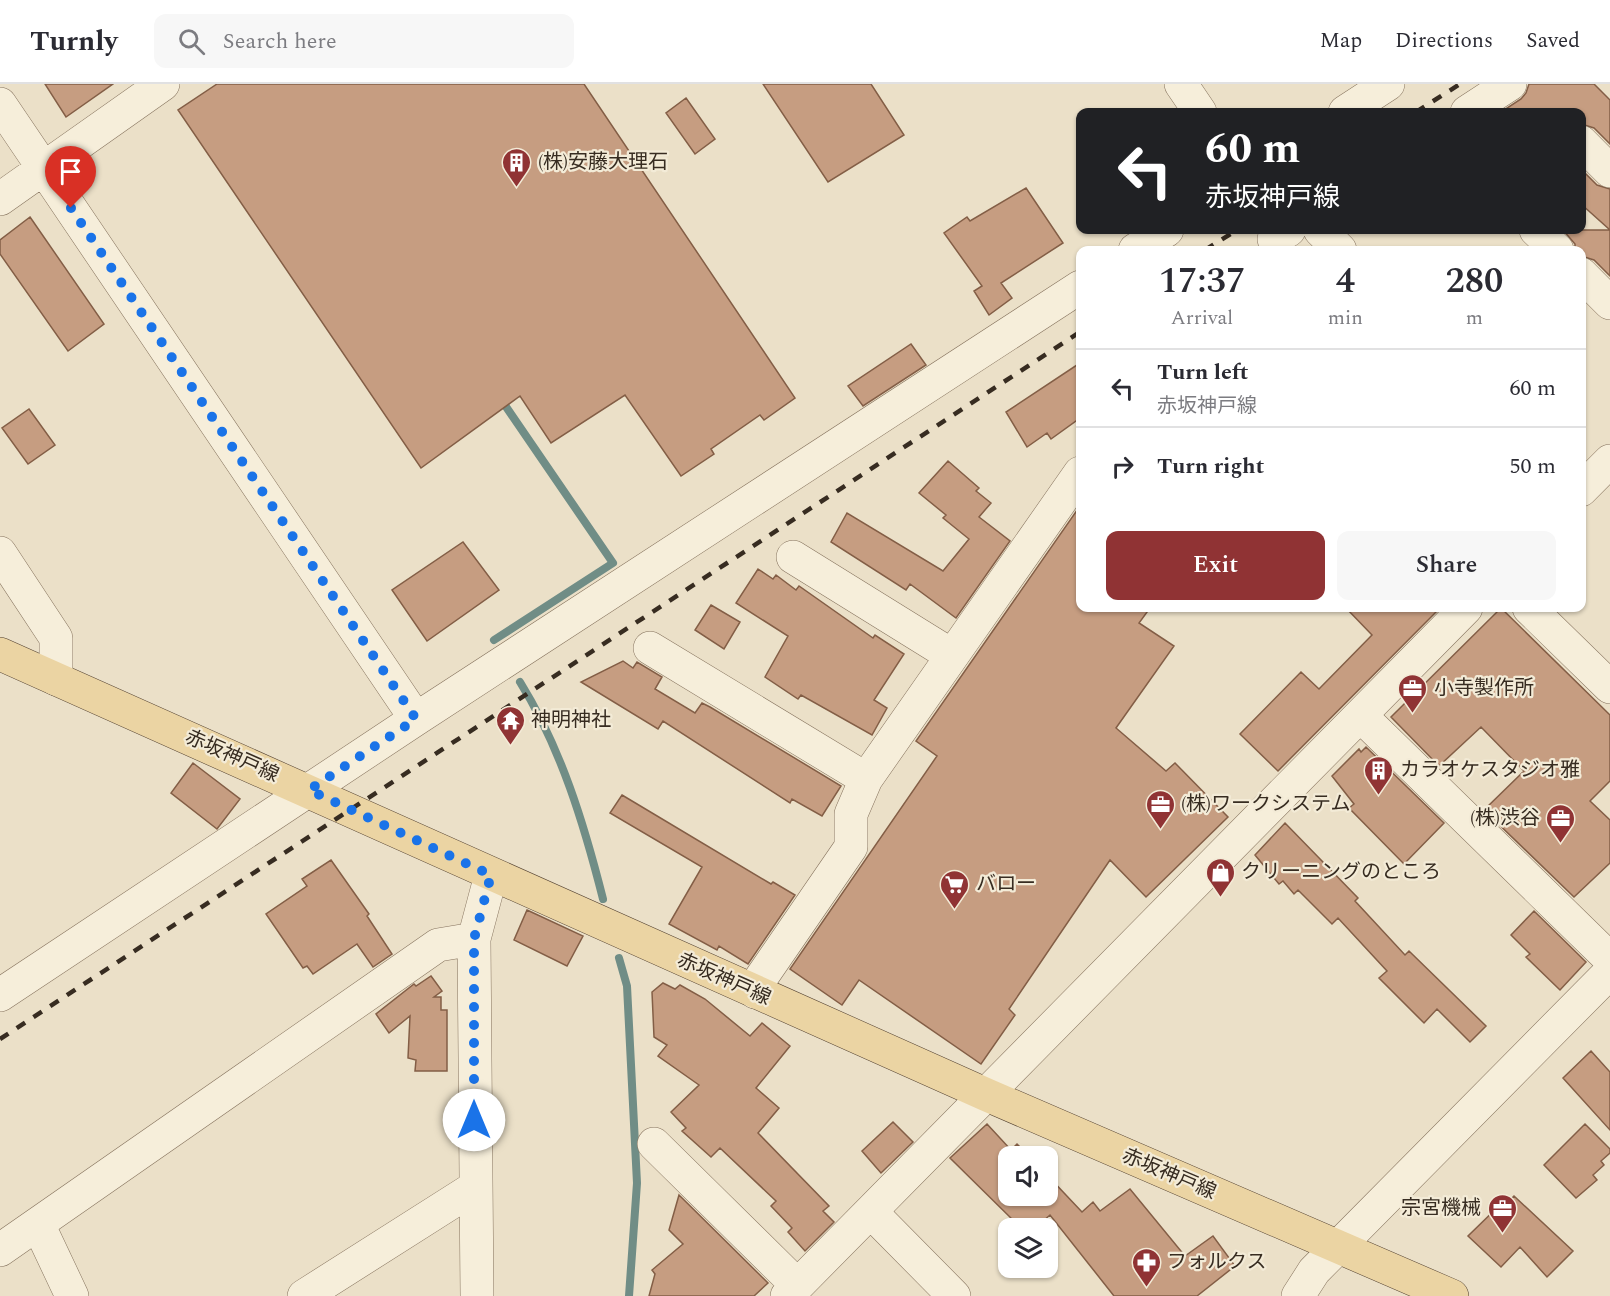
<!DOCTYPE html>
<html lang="en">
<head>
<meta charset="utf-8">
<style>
	body { margin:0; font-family:Spectral,"Noto Sans JP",serif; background:#f7f7f7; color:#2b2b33; height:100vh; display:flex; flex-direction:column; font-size:22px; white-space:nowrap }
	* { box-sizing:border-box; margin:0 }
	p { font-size:20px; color:#7c7c81 }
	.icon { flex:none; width:33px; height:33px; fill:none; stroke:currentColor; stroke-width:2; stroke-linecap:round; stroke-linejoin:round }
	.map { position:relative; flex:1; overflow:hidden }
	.details { position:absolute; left:1076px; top:162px; width:510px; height:366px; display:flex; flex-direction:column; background:#fff; border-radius:12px; box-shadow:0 2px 4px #0004 }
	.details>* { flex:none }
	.top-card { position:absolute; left:1076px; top:24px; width:510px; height:126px; border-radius:12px; box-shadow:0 2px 4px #0004; background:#202124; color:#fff; overflow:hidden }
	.fabs { position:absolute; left:998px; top:1062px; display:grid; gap:12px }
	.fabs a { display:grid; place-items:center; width:60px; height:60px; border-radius:12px; background:#fff; box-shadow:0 2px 4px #0004; font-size:30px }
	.pin { position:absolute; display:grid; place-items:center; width:51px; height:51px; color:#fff; margin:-62px -26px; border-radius:50% 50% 50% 0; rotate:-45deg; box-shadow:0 0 6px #0007 }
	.pin .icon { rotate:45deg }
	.me { position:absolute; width:66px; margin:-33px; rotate:0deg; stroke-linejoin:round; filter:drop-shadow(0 0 4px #0008) }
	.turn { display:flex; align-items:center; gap:21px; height:126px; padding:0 30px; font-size:27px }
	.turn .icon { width:78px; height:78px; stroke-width:2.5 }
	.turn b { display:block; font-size:42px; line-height:51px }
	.eta { display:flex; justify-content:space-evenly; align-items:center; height:102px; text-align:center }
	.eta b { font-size:36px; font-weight:600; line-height:42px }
	.primary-button { display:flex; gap:12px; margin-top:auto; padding:12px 30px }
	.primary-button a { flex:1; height:69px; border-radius:12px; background:#903334; color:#fff; font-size:24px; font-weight:600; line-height:69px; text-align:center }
	.primary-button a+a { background:#f7f7f7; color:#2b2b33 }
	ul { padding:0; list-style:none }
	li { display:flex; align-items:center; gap:18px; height:78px; padding:0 30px; border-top:2px solid #e1e1e2 }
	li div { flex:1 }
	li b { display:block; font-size:22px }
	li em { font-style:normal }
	header { display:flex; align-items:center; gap:36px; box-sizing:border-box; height:84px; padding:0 30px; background:#fff; border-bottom:2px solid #e1e1e2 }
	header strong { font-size:28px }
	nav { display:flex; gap:33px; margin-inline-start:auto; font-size:21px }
	.search { width:420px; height:54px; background:#f7f7f7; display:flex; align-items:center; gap:15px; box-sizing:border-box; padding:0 21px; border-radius:12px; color:#7c7c81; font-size:22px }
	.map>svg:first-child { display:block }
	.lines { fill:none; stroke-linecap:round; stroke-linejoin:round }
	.stream { stroke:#708d86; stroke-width:8 }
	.building { fill:#c69d81; stroke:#835e46; stroke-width:1.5 }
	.minor-casing { stroke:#86735e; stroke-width:34 }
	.major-casing { stroke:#544232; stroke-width:34 }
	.minor { stroke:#f6eeda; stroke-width:33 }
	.major { stroke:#ebd4a3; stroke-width:33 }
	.rail { stroke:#372c21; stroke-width:4.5; stroke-dasharray:10 10; stroke-linecap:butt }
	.route { stroke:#1a73e8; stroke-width:10; stroke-dasharray:0 18 }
	.labels { text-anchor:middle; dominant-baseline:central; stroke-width:4.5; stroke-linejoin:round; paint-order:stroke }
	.poi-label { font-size:20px; fill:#372c21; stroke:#f3ebd7; text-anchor:start }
	.street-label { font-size:20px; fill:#372c21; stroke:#f3ebd7 }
</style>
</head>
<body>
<header>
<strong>Turnly</strong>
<div class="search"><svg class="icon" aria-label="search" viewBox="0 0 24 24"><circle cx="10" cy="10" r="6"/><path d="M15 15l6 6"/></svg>Search here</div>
<nav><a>Map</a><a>Directions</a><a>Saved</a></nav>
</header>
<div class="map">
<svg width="1610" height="1212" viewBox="0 0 1610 1212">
	<rect width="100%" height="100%" fill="#ebe0c8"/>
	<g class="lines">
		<!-- stream -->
		<path class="stream" d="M494 556 613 479 500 314
			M520 598C561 664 584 740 603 815
			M619 874 627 902 637 1099 629 1212"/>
	</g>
	<!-- building -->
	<path class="building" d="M45 0H113L66 33Z
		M217 0H584L795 314 764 336 760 331 711 365 714 370 681 392 625 311 551 359 520 312 421 384 178 26Z
		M763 0H871L904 51 828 98Z
		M1529 0H1594L1610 16V60L1594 44 1581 40V28H1501L1521 15 1526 9Z
		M686 14 715 55 695 70 666 29Z
		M1581 85 1597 101 1610 105V192L1594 176 1581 172V166H1575V160L1563 146H1610L1581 120Z
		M1026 104 1063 159 1001 199 1012 214 989 231 974 207 982 202 944 149 967 133 970 137Z
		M30 133 104 240 68 267 0 170V156Z
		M911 260 926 281 863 322 848 302Z
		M1080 279V334L1051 355 1047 349 1027 363 1006 328Z
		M29 325 55 361 28 380 2 344Z
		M948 377 979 404 976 407 991 419 979 433 1010 457 956 534 910 500 906 506 831 458 847 429 943 487 969 455 943 434 946 431 919 409Z
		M1080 422V524H1150L1139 539 1174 562 1116 644 1166 687 1175 679 1228 733 1146 813 1110 776 1009 925 1015 931 981 980 859 896 842 921 790 885 937 672 916 657Z
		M463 458 499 506 427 557 392 506Z
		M758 485 773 495 776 491 796 506 799 502 873 554 875 551 904 570 874 616 887 624 872 651 801 611 798 615 765 593 788 552 736 519Z
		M711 521 740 538 724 565 695 546Z
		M1346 524H1440L1278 687 1240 650 1301 588 1319 605 1372 551Z
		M1501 524 1610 631V697L1590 717 1610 736V779L1574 813 1484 726 1524 687 1481 643 1439 682 1391 633Z
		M623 577 633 584 637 578 662 593 655 605 695 629 702 619 710 623 841 702 822 732 792 715 790 719 663 637 658 645 581 598Z
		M1366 663 1444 739 1404 780 1349 724 1354 720 1332 692 1359 665 1361 668Z
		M193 679 240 715 217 745 171 709Z
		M622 711 771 800 773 798 795 811 748 880 719 862 717 866 669 840 702 783 610 729Z
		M1285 739 1358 814 1355 817 1405 871 1409 867 1486 942 1470 958 1437 925 1424 939 1379 894 1387 887 1338 834 1332 840 1298 806 1294 810 1283 797 1279 800 1255 771Z
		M331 776 369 830 367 832 392 870 373 883 357 860 313 890 307 882 303 884 266 830 307 802 302 795Z
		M527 826 583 852 567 882 514 856Z
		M1534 827 1586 878 1560 906 1526 873 1530 870 1511 851Z
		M431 892 442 907 434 913H441V926H447V987H415L416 976 408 974 410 932 389 949 376 930 414 900 416 902Z
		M663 899 675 905 680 901 705 915 750 952 762 939 790 962 756 1004 779 1024 758 1049 829 1122 823 1127 834 1138 805 1167 788 1148 792 1144 771 1122 776 1117 720 1064 711 1073 682 1047 686 1044 671 1028 699 1001 658 972 667 961 654 953 652 908Z
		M1591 967 1610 988V1046L1563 994Z
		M893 1038 913 1058 881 1089 862 1067Z
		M987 1040 1011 1066 1017 1060 1029 1072H1008V1112H1047V1091L1082 1128 1093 1118 1100 1127 1130 1105 1185 1172 1213 1152 1235 1182 1197 1212H1114L1050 1131 1035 1144H1021L950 1074Z
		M1585 1040 1610 1065V1069L1601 1077 1604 1081 1593 1091 1597 1096 1576 1114 1544 1081Z
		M679 1111 768 1199 754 1212H649L655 1190 652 1186 683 1160 669 1146Z
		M1514 1112 1573 1167 1547 1193 1520 1163 1501 1183 1468 1152 1504 1117 1507 1119Z"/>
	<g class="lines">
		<defs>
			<path id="minor" d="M1181 0 1200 28
				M0 20 416 635
				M1345 28 1388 0
				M1467 28 1510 0
				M1581 58 1610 87
				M0 115 163 0
				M1320 146 1340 166
				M1536 146 1557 166
				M1135 166 1167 146
				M1277 166 1274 155 1289 146
				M1581 190 1610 219
				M1581 406 1610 377
				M0 469 56 554V595
				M793 473 951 571
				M1529 524 1610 603
				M650 564 866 695
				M1361 632 1610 875
				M755 908 761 894 851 763V730L866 695 1080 389
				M0 911 416 635 1080 203
				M654 1060 797 1201
				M871 1128 954 1212
				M38 1140 72 1212
				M0 1166 438 861 474 855
				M304 1212 474 1104
				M477 1212 474 855 491 791
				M787 1212 1466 524
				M1298 1212 1314 1187 1610 888"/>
			<path id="major" d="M0 570 987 1011 1452 1212"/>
		</defs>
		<!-- minor casing -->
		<use href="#minor" class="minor-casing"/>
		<!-- major casing -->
		<use href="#major" class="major-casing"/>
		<!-- minor -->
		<use href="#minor" class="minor"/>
		<!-- major -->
		<use href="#major" class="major"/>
		<!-- rail -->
		<path class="rail" d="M1416 28 1460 0
			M1205 166 1237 146
			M0 955 1080 248"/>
	</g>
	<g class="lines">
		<!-- route -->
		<path class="route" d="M71 124 416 635 309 706 491 791 474 855V1036"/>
	</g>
	<!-- icons -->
	<defs>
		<symbol id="building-pin" viewBox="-11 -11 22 30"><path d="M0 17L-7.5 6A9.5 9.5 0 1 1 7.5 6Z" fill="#903334" stroke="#f3ebd7"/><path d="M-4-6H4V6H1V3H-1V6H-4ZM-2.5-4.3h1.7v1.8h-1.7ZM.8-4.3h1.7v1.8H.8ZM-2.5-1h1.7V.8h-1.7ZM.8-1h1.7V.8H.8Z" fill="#fff"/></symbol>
		<symbol id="office-pin" viewBox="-11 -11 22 30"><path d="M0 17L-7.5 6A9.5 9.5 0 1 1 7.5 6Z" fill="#903334" stroke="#f3ebd7"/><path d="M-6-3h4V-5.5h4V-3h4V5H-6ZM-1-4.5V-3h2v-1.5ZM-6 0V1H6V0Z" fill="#fff"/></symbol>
		<symbol id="temple-pin" viewBox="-11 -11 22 30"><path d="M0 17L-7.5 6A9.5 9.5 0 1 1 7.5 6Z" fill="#903334" stroke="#f3ebd7"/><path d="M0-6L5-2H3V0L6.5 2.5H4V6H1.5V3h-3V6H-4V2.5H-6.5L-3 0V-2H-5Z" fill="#fff"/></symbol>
		<symbol id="shop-pin" viewBox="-11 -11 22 30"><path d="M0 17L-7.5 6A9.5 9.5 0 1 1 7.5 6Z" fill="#903334" stroke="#f3ebd7"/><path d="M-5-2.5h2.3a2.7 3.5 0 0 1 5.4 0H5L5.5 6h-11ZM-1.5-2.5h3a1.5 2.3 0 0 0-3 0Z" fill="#fff"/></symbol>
		<symbol id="supermarket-pin" viewBox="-11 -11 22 30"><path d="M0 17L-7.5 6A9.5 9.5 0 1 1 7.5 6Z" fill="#903334" stroke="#f3ebd7"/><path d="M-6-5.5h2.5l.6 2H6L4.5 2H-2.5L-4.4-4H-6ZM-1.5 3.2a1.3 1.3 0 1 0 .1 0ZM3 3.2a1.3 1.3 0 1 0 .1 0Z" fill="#fff"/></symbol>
		<symbol id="pharmacy-pin" viewBox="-11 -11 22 30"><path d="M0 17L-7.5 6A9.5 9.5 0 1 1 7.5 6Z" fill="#903334" stroke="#f3ebd7"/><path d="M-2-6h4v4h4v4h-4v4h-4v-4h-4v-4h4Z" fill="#fff"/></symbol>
	</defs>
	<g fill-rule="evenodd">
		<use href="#building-pin" x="500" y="62" width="33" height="45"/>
		<use href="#office-pin" x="1396" y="588" width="33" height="45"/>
		<use href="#temple-pin" x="494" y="620" width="33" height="45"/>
		<use href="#building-pin" x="1362" y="670" width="33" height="45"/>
		<use href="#office-pin" x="1144" y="704" width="33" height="45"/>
		<use href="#office-pin" x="1544" y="718" width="33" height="45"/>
		<use href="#shop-pin" x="1204" y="772" width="33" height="45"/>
		<use href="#supermarket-pin" x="938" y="784" width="33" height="45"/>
		<use href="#office-pin" x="1486" y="1108" width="33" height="45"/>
		<use href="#pharmacy-pin" x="1130" y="1162" width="33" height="45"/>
	</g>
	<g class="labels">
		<!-- poi labels -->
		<g class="poi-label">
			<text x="538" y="78">(株)安藤大理石</text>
			<text x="1434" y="604">小寺製作所</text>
			<text x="531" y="636">神明神社</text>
			<text x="1400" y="686">カラオケスタジオ雅</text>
			<text x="1181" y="720">(株)ワークシステム</text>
			<text x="1540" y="734" text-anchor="end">(株)渋谷</text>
			<text x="1241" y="788">クリーニングのところ</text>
			<text x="976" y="800">バロー</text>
			<text x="1481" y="1124" text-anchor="end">宗宮機械</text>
			<text x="1167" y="1178">フォルクス</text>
		</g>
		<!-- street labels -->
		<g class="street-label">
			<text transform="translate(232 672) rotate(24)">赤坂神戸線</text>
			<text transform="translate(724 895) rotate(24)">赤坂神戸線</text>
			<text transform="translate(1169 1090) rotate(23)">赤坂神戸線</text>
		</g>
	</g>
</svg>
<div class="fabs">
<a><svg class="icon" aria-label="sound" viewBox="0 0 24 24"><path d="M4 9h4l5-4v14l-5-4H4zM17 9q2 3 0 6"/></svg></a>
<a><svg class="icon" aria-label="layers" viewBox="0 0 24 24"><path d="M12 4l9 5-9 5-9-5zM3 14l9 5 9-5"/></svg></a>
</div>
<div class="pin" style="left:71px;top:124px;background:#d93025"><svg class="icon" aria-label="arrive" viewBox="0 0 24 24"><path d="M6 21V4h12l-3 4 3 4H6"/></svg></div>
<svg class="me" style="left:474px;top:1036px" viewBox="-20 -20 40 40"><circle r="19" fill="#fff"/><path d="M0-13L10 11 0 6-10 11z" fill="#1a73e8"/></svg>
<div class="top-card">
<div class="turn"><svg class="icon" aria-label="left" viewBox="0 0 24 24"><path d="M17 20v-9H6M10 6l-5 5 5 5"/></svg><div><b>60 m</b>赤坂神戸線</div></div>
</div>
<section class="details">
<div class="eta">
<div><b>17:37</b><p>Arrival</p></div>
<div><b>4</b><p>min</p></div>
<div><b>280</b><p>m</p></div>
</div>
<ul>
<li><svg class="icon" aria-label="left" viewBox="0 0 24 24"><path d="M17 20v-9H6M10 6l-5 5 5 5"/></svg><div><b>Turn left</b><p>赤坂神戸線</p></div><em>60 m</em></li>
<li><svg class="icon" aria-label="right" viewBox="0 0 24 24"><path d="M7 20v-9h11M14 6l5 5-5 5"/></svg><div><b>Turn right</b></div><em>50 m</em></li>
</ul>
<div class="primary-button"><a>Exit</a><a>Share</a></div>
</section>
</div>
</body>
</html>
